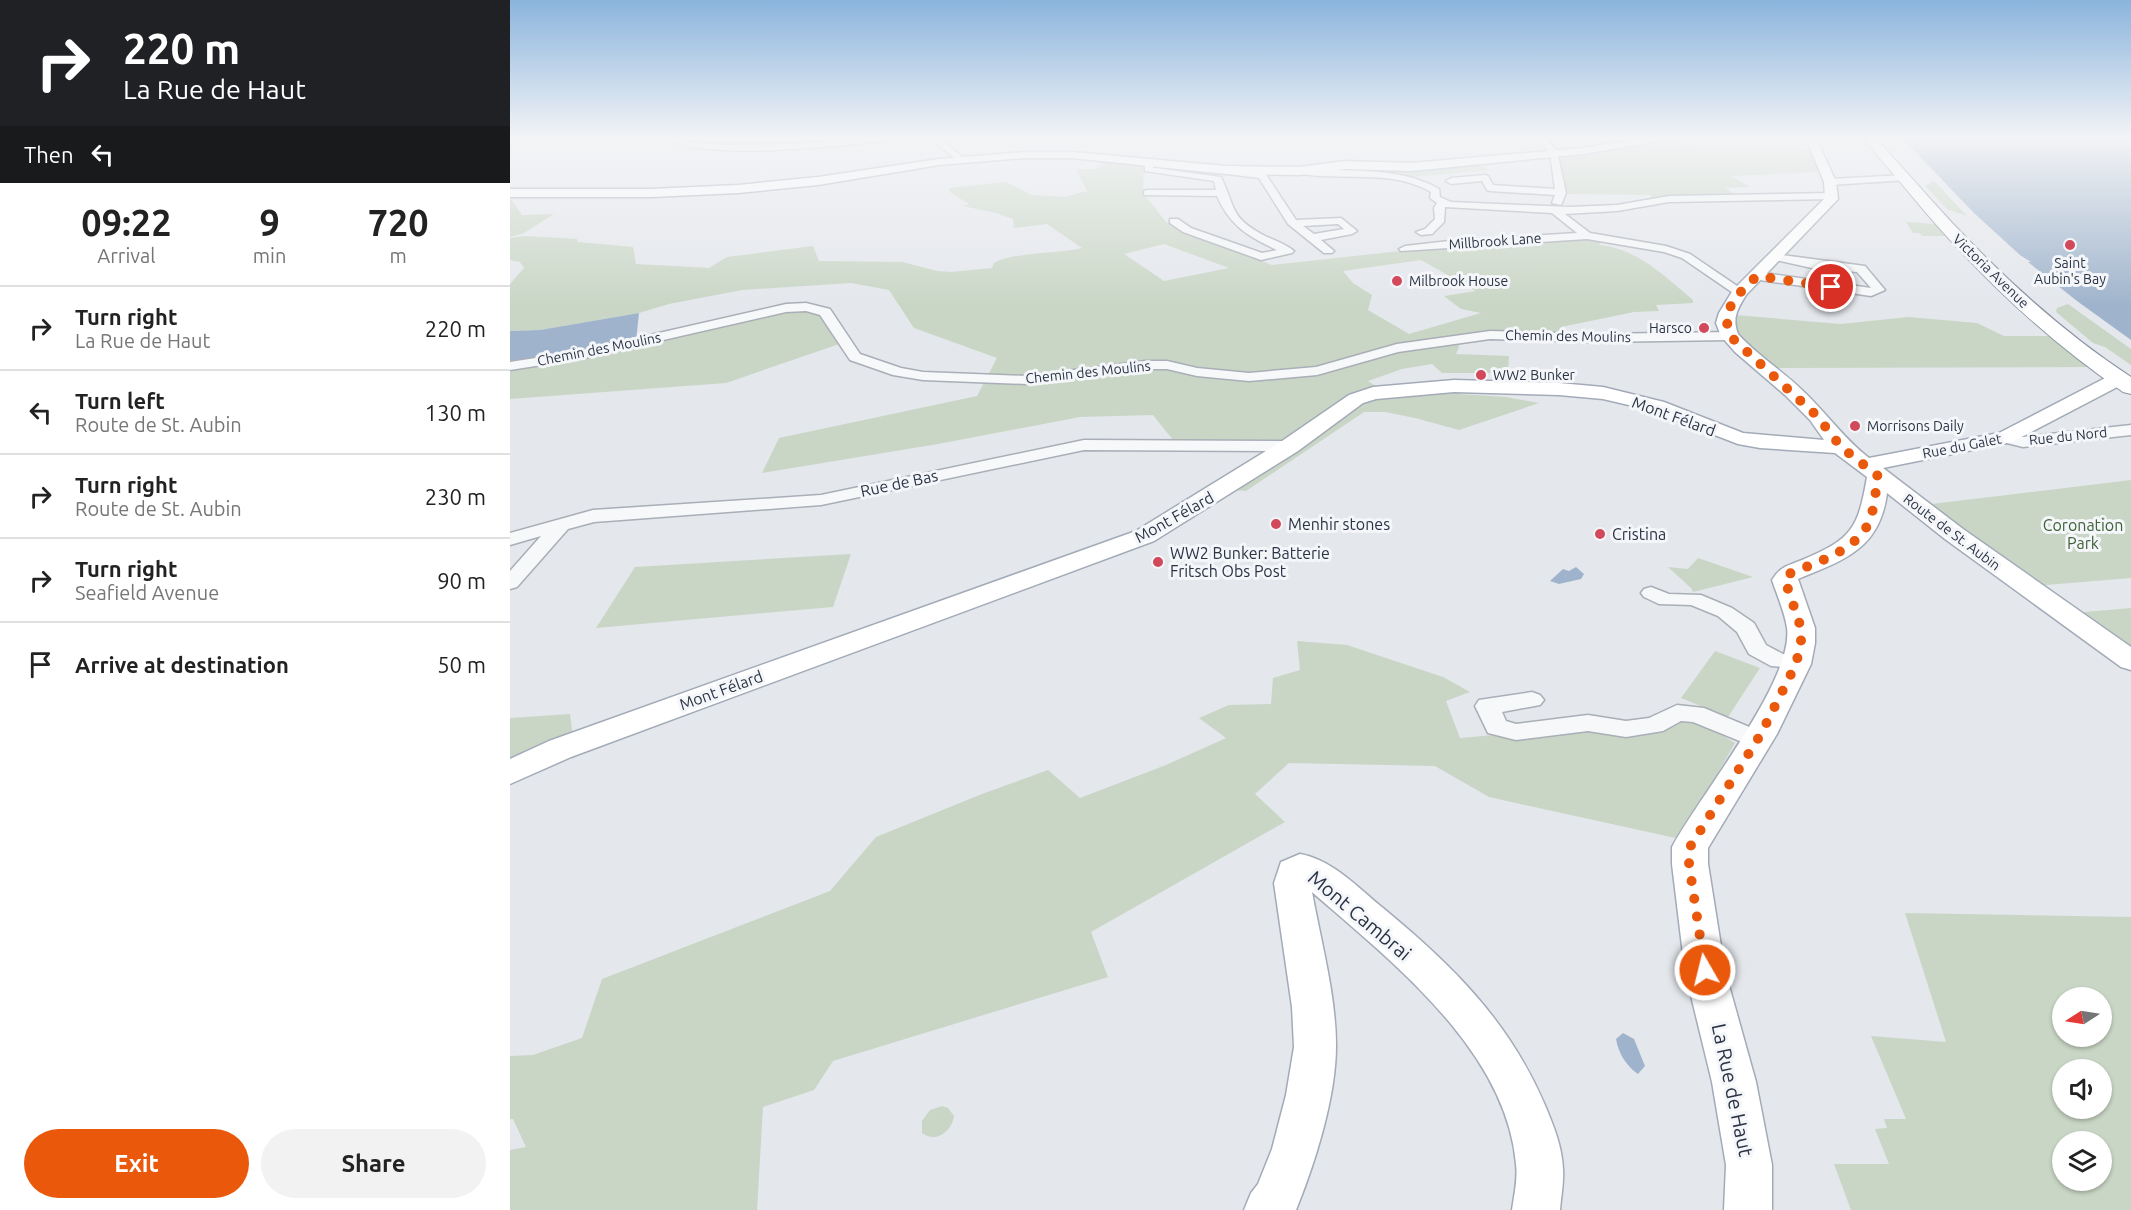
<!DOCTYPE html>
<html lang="en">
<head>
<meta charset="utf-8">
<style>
	body { margin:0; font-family:Ubuntu,sans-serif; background:#f2f2f2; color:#222; height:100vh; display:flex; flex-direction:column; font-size:22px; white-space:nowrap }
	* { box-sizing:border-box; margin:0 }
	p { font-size:20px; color:#767676 }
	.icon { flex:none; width:33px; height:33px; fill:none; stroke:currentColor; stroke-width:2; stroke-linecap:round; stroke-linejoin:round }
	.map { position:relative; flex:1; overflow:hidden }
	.side { display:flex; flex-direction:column; background:#fff; width:510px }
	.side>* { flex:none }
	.hud { background:#202124; color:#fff; overflow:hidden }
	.needle { width:39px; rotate:258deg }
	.controls { position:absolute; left:1542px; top:987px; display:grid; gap:12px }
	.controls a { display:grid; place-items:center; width:60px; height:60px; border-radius:50%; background:#fff; box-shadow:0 2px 4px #0004; font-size:30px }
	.pin { position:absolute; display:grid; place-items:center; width:51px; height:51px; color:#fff; margin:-26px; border:3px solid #fff; border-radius:50%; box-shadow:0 2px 6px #0007 }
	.me { position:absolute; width:66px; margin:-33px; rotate:352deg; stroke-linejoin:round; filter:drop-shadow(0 0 4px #0008) }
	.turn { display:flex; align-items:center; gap:21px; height:126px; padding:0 24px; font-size:27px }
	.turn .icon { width:78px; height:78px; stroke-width:2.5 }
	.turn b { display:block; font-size:42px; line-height:51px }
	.then { display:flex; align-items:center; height:57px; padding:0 24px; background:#0003; gap:12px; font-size:22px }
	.eta { display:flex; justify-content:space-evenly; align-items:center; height:102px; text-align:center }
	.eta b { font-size:36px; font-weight:700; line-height:42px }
	.cta { display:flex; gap:12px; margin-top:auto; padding:12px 24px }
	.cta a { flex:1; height:69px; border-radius:36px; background:#ea580c; color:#fff; font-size:24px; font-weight:700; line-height:69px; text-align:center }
	.cta a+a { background:#f2f2f2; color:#222 }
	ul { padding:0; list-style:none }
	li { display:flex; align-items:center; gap:18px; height:84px; padding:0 24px; border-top:2px solid #e0e0e0 }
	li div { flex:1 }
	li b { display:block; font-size:22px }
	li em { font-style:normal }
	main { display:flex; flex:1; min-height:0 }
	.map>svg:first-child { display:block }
	.green { fill:#c9d6c5; fill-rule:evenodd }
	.water { fill:#9fb4cc }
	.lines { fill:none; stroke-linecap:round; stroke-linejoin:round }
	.minor-casing { stroke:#a9aeb7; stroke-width:3 }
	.major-casing { stroke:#a3abb8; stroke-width:3 }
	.highway-casing { stroke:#8b94a3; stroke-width:2 }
	.minor { fill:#f7f8fa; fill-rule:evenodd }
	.major { fill:#fff; fill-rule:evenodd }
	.highway { fill:#fff; fill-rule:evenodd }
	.route { stroke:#ea580c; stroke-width:10; stroke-dasharray:0 18 }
	.poi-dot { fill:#d1495b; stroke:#f4f6f9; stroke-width:2 }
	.labels { text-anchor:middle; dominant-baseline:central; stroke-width:6; stroke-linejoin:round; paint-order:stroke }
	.far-street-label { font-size:14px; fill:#2b3445; stroke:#f4f6f9 }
	.far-poi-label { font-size:14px; fill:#2b3445; stroke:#f4f6f9; text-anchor:start }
	.street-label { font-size:16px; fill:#2b3445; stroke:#f4f6f9 }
	.poi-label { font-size:16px; fill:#2b3445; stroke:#f4f6f9; text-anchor:start }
	.park-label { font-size:16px; fill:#3f6138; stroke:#f4f6f9 }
	.near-street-label { font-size:20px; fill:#2b3445; stroke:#f4f6f9 }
</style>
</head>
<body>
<main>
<section class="side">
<div class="hud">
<div class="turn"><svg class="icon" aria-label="right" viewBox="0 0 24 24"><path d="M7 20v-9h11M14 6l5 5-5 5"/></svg><div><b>220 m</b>La Rue de Haut</div></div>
<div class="then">Then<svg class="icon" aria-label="left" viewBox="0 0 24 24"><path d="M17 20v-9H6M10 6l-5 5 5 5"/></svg></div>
</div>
<div class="eta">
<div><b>09:22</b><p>Arrival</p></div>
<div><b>9</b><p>min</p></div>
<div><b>720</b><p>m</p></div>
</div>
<ul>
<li><svg class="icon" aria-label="right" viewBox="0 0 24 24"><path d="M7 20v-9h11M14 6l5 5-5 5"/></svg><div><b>Turn right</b><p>La Rue de Haut</p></div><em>220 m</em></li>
<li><svg class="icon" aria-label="left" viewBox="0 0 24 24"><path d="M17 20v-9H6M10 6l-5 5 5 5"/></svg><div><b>Turn left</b><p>Route de St. Aubin</p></div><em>130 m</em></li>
<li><svg class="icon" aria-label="right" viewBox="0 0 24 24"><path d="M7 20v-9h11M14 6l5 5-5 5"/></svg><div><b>Turn right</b><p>Route de St. Aubin</p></div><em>230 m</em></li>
<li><svg class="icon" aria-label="right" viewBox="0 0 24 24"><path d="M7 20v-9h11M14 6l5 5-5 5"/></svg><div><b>Turn right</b><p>Seafield Avenue</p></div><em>90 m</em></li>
<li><svg class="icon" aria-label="arrive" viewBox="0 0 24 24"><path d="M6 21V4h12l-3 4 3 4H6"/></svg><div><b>Arrive at destination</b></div><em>50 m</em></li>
</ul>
<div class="cta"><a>Exit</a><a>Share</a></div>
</section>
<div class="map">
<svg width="1621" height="1210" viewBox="0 0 1621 1210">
	<rect width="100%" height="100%" fill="#e4e7ec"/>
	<!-- green -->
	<path class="green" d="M1155 138 1179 143 1189 151H1301L1308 166 1307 172 1221 176 1240 187 1215 188 1228 197 1141 199V195L1054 194 1046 155Z
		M595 160 634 163 633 193 656 222 762 265 973 242 1075 237 1093 239 1089 245C1127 248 1155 277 1183 300V303L1146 305 1149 311 1124 312 1051 327 1059 336 996 334 948 341 949 347 946 354 999 356 998 373H932L922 364 892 369 858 381 870 389 996 397 1029 403 949 430 905 418 875 412H854L736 491 722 490 777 452 671 450 643 415 570 417 428 444 252 473 269 438 467 396 487 358 404 328 379 290 341 283 232 290 159 304 129 313 30 330 0 331V284L14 268 10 262 0 260V238L15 236 67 239 68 242 123 247 126 264 199 268 217 257 303 246 309 261 392 262 427 271 441 272 482 268 484 263C503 252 548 254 572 248L537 224 504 228 503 219 486 213 453 206 459 204 441 193 439 188 495 182 522 195 555 197 577 191 566 169H586ZM654 244 719 268 654 281 614 254ZM911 260 966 291 934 296 951 309 971 313 899 334 858 310 862 295 843 283 833 271Z
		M960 163 982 170 902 177 816 171Z
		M1424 181 1457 216 1437 209 1415 186Z
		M0 194 3 195 0 198 12 215 44 214 14 233 0 237Z
		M1396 222 1426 224 1438 236H1413L1409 233H1403Z
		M1558 304 1621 349V365L1595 347 1583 343 1546 312 1547 308Z
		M276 308 315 312 335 342 216 383 0 399V366Z
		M1225 315 1331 324 1398 317 1467 323 1494 336H1540L1581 367 1261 368 1221 327Z
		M1621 480V578L1524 586 1413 505Z
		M341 554 323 607 86 628 125 567Z
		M1188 558 1243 577 1183 592 1181 588 1158 567 1178 569Z
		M1621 608V656L1563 613Z
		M787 641 837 645 933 677 960 692 936 701 950 738 1184 718 1225 743 1170 839 979 797 925 766 779 763 745 794 775 822 581 932 598 977 323 1061 304 1090 253 1107 247 1210H0V1150L16 1147 3 1119H0V1056L23 1055 72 1038 92 979 320 891 366 837 472 794 538 770 570 798 656 765 716 738 689 718 719 705 761 704 763 678 790 670Z
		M1205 651 1250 668 1218 717 1171 698Z
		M60 714 63 738 0 766V718Z
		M1395 913 1621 917V1210H1341L1324 1164H1379L1365 1129 1377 1128 1374 1119H1396L1361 1036 1436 1042ZM1552 998H1592V1036H1552ZM1552 1070H1592V1108H1552ZM1552 1142H1592V1180H1552Z
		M432 1106 438 1108 444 1116C442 1131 426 1144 412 1133V1121L420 1110Z"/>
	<!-- water -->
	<path class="water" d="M1390 136H1621V340L1567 301 1518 262H1521L1510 255 1464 213Z
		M129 313 126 341 0 366V331L30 330Z
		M1066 567 1074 574 1071 579 1049 584 1040 581 1053 569 1059 571Z
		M1113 1033 1124 1039 1135 1066 1128 1074C1116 1066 1108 1052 1106 1039Z"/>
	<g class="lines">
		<defs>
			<path id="minor" d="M154 136C165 135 176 142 189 143 216 146 245 144 272 144 313 145 357 132 396 136L392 139C347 144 185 164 154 136Z
				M418 136H427L456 160 449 162Z
				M1032 136H1040L1037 140 1050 154 1048 156 1056 193 1051 205 1042 203 1045 195 980 191 977 190 972 181 941 184 936 181 941 178 975 175 978 176 983 185 1045 189 1040 153 1028 140Z
				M640 160 645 163 643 168H645L711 177C726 208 719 217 755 236 764 240 776 244 784 251L782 253 751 260 673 232 660 223V219H668L681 228 752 253 767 250C739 237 719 225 707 196L634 195V191L637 190H706L704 181 635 171V163Z
				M789 168C835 173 888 165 929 189L930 197 941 202 1060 207 1107 205 1159 196 1322 193 1327 196 1322 199 1159 202 1107 211 1055 214 1080 233 1156 246 1180 254 1233 290 1235 293 1229 297 1172 258 1154 252 1077 239 891 251 889 249 895 246 939 241 1067 233 1042 213 935 207 934 222 922 234 911 235 906 232 915 229 925 219 924 208 927 203 920 198 921 192C881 168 830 182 786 173V169Z
				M720 169 755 173 786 220 831 218 847 231 842 234 811 240 824 251 822 253H814L778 224 749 178 717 174 715 172ZM828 224 834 229 804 234 793 226Z
				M1395 175 1398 176V180L1320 185 1315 182 1320 179Z
				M1265 254 1355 266 1375 290 1361 296 1243 279V273L1247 272 1361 288 1347 272 1302 268 1261 259V255Z
				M296 303 320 309 350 354 391 368 413 372 516 376 636 361H657L687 368 739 373 806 367 887 344 980 331 1085 334 1220 332 1227 336 1220 340 1085 342 980 339 888 352 807 375 739 381 687 376 657 369H636L516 384 413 380 383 375 340 360 310 315 296 311 276 312 70 359 0 370V362L70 351 276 304Z
				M1621 425V435L1513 447 1489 441 1487 438 1495 433 1513 437Z
				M574 440 780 441 788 446 780 451 574 450 311 505 84 522 58 529 7 587 0 589V571L31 536 0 545V533L83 510 311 495Z
				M1141 587 1159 594 1191 595 1222 608 1244 623 1256 645 1273 654 1295 656 1298 661 1295 666 1287 668 1261 666 1239 654 1227 632 1208 616 1181 605 1149 604 1134 597 1131 593 1134 589Z
				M1022 692 1030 695 1034 700 1030 705 992 712 996 721 1006 724 1078 715 1116 721 1139 718 1167 705 1194 708 1256 734 1259 740 1256 746 1247 748 1183 722 1171 721 1153 731 1116 737 1078 731 1006 740 978 733 965 706 969 700Z"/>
			<path id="major" d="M1145 136H1166L1161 139 1073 154 901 171 835 169 789 175 716 174 562 158H515L429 165 308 185 228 193 141 197H0V189H141L228 185 308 177 429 159 515 152H562L716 166 789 167 835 161 901 163 1073 148Z
				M1295 136H1305L1326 182 1328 199 1236 295C1227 310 1222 318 1228 334 1247 355 1271 370 1291 389 1315 411 1333 438 1359 458L1489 433 1601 375H1615L1618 379 1615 383 1502 442 1373 468 1453 529 1621 647V670L1611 667 1435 539 1377 493C1370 549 1334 560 1288 579L1305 628V643L1301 664 1267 734 1198 848V864L1215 971 1246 1082 1262 1165V1210H1214L1216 1165 1202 1082 1175 971 1162 864V847C1188 798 1284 680 1277 628 1275 613 1267 595 1262 580 1271 566 1277 566 1292 560 1342 539 1348 529 1357 477L1325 453 1250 448 1228 444 1140 410 1093 399 1049 395 944 392 866 399 853 403 788 451 644 541 61 757 0 784V759L39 741 626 531 772 441 839 395 863 387 944 380 1049 383 1093 387 1154 402 1233 433 1314 440 1300 420 1275 395 1225 352 1211 336 1206 323 1209 313 1223 290 1315 198 1314 182Z
				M790 854C823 860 847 887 873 908 942 965 998 1020 1034 1103 1043 1124 1052 1146 1053 1169 1054 1183 1051 1196 1050 1210H1002C1004 1195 1008 1180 1006 1164 996 1050 882 962 802 892 811 942 826 995 826 1046 826 1097 805 1163 786 1210H734L741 1193 748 1184 762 1149 776 1095 784 1047 782 1007 764 883 771 862Z"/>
			<path id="highway" d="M1353 136H1365C1378 153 1393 168 1407 184 1471 257 1540 324 1621 377V394L1613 392C1530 335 1460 267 1396 189 1382 172 1366 155 1353 136Z"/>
		</defs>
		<!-- minor casing -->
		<use href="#minor" class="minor-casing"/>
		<!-- major casing -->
		<use href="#major" class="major-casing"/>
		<!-- highway casing -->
		<use href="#highway" class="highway-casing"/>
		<!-- minor -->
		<use href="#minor" class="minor"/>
		<!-- major -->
		<use href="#major" class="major"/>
		<!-- highway -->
		<use href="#highway" class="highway"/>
	</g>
	<!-- sky -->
	<linearGradient id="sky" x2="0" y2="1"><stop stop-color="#8bb4dd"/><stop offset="0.45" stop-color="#f3f4f6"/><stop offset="1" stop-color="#f3f4f6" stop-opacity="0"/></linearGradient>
	<rect width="1621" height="305" fill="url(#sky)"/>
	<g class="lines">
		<!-- route -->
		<path class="route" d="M1195 970 1179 864 1180 847 1251 734 1286 664 1291 643V628L1275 580 1279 574C1309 561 1354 549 1362 513 1365 501 1366 488 1368 476L1331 447 1307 416 1220 336C1210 309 1228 294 1247 276L1321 287"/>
	</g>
	<!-- markers -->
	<g class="poi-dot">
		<circle cx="1560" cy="245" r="6"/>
		<circle cx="887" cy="281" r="6"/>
		<circle cx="1194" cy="328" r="6"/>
		<circle cx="971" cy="375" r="6"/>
		<circle cx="1345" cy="426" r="6"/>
		<circle cx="766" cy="524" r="6"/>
		<circle cx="1090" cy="534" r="6"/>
		<circle cx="648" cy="562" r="6"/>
	</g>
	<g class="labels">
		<!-- far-street labels -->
		<g class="far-street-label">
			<text transform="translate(985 241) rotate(-4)">Millbrook Lane</text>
			<text transform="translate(1481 271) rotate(44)">Victoria Avenue</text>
			<text transform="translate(1058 336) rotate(1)">Chemin des Moulins</text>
			<text transform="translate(89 349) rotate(-11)">Chemin des Moulins</text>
			<text transform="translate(578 372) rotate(-6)">Chemin des Moulins</text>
			<text transform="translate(1558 436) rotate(-6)">Rue du Nord</text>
			<text transform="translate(1452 446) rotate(-11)">Rue du Galet</text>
			<text transform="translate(1442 532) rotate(37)">Route de St. Aubin</text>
		</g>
		<!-- far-poi labels -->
		<g class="far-poi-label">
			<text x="1560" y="263" text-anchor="middle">Saint<tspan x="1560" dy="16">Aubin's Bay</tspan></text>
			<text x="899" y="281">Milbrook House</text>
			<text x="1182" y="328" text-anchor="end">Harsco</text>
			<text x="983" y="375">WW2 Bunker</text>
			<text x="1357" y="426">Morrisons Daily</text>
		</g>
		<!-- street labels -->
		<g class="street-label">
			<text transform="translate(1164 416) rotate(20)">Mont Félard</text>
			<text transform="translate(389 483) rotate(-12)">Rue de Bas</text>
			<text transform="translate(664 517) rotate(-29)">Mont Félard</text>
			<text transform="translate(211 690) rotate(-20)">Mont Félard</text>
		</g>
		<!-- poi labels -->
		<g class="poi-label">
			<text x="778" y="524">Menhir stones</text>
			<text x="1102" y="534">Cristina</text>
			<text x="660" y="553">WW2 Bunker: Batterie<tspan x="660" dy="18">Fritsch Obs Post</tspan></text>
		</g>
		<!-- park labels -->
		<g class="park-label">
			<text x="1573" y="525">Coronation<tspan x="1573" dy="18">Park</tspan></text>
		</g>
		<!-- near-street labels -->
		<g class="near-street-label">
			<text transform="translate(850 915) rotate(40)">Mont Cambrai</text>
			<text transform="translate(1223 1090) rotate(78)">La Rue de Haut</text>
		</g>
	</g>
</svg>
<div class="controls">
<a><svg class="needle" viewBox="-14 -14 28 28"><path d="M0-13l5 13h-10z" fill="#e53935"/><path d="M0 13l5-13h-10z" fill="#767676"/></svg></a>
<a><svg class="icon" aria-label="sound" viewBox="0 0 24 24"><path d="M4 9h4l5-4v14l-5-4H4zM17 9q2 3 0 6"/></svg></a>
<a><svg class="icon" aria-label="layers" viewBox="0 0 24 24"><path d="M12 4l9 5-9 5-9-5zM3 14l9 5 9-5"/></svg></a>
</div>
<div class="pin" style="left:1321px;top:287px;background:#d93025"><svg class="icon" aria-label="arrive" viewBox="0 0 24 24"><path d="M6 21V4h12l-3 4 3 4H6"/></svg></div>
<svg class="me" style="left:1195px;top:970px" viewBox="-20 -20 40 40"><circle r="17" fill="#ea580c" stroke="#fff" stroke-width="3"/><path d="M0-11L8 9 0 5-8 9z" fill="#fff"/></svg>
</div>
</main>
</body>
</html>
